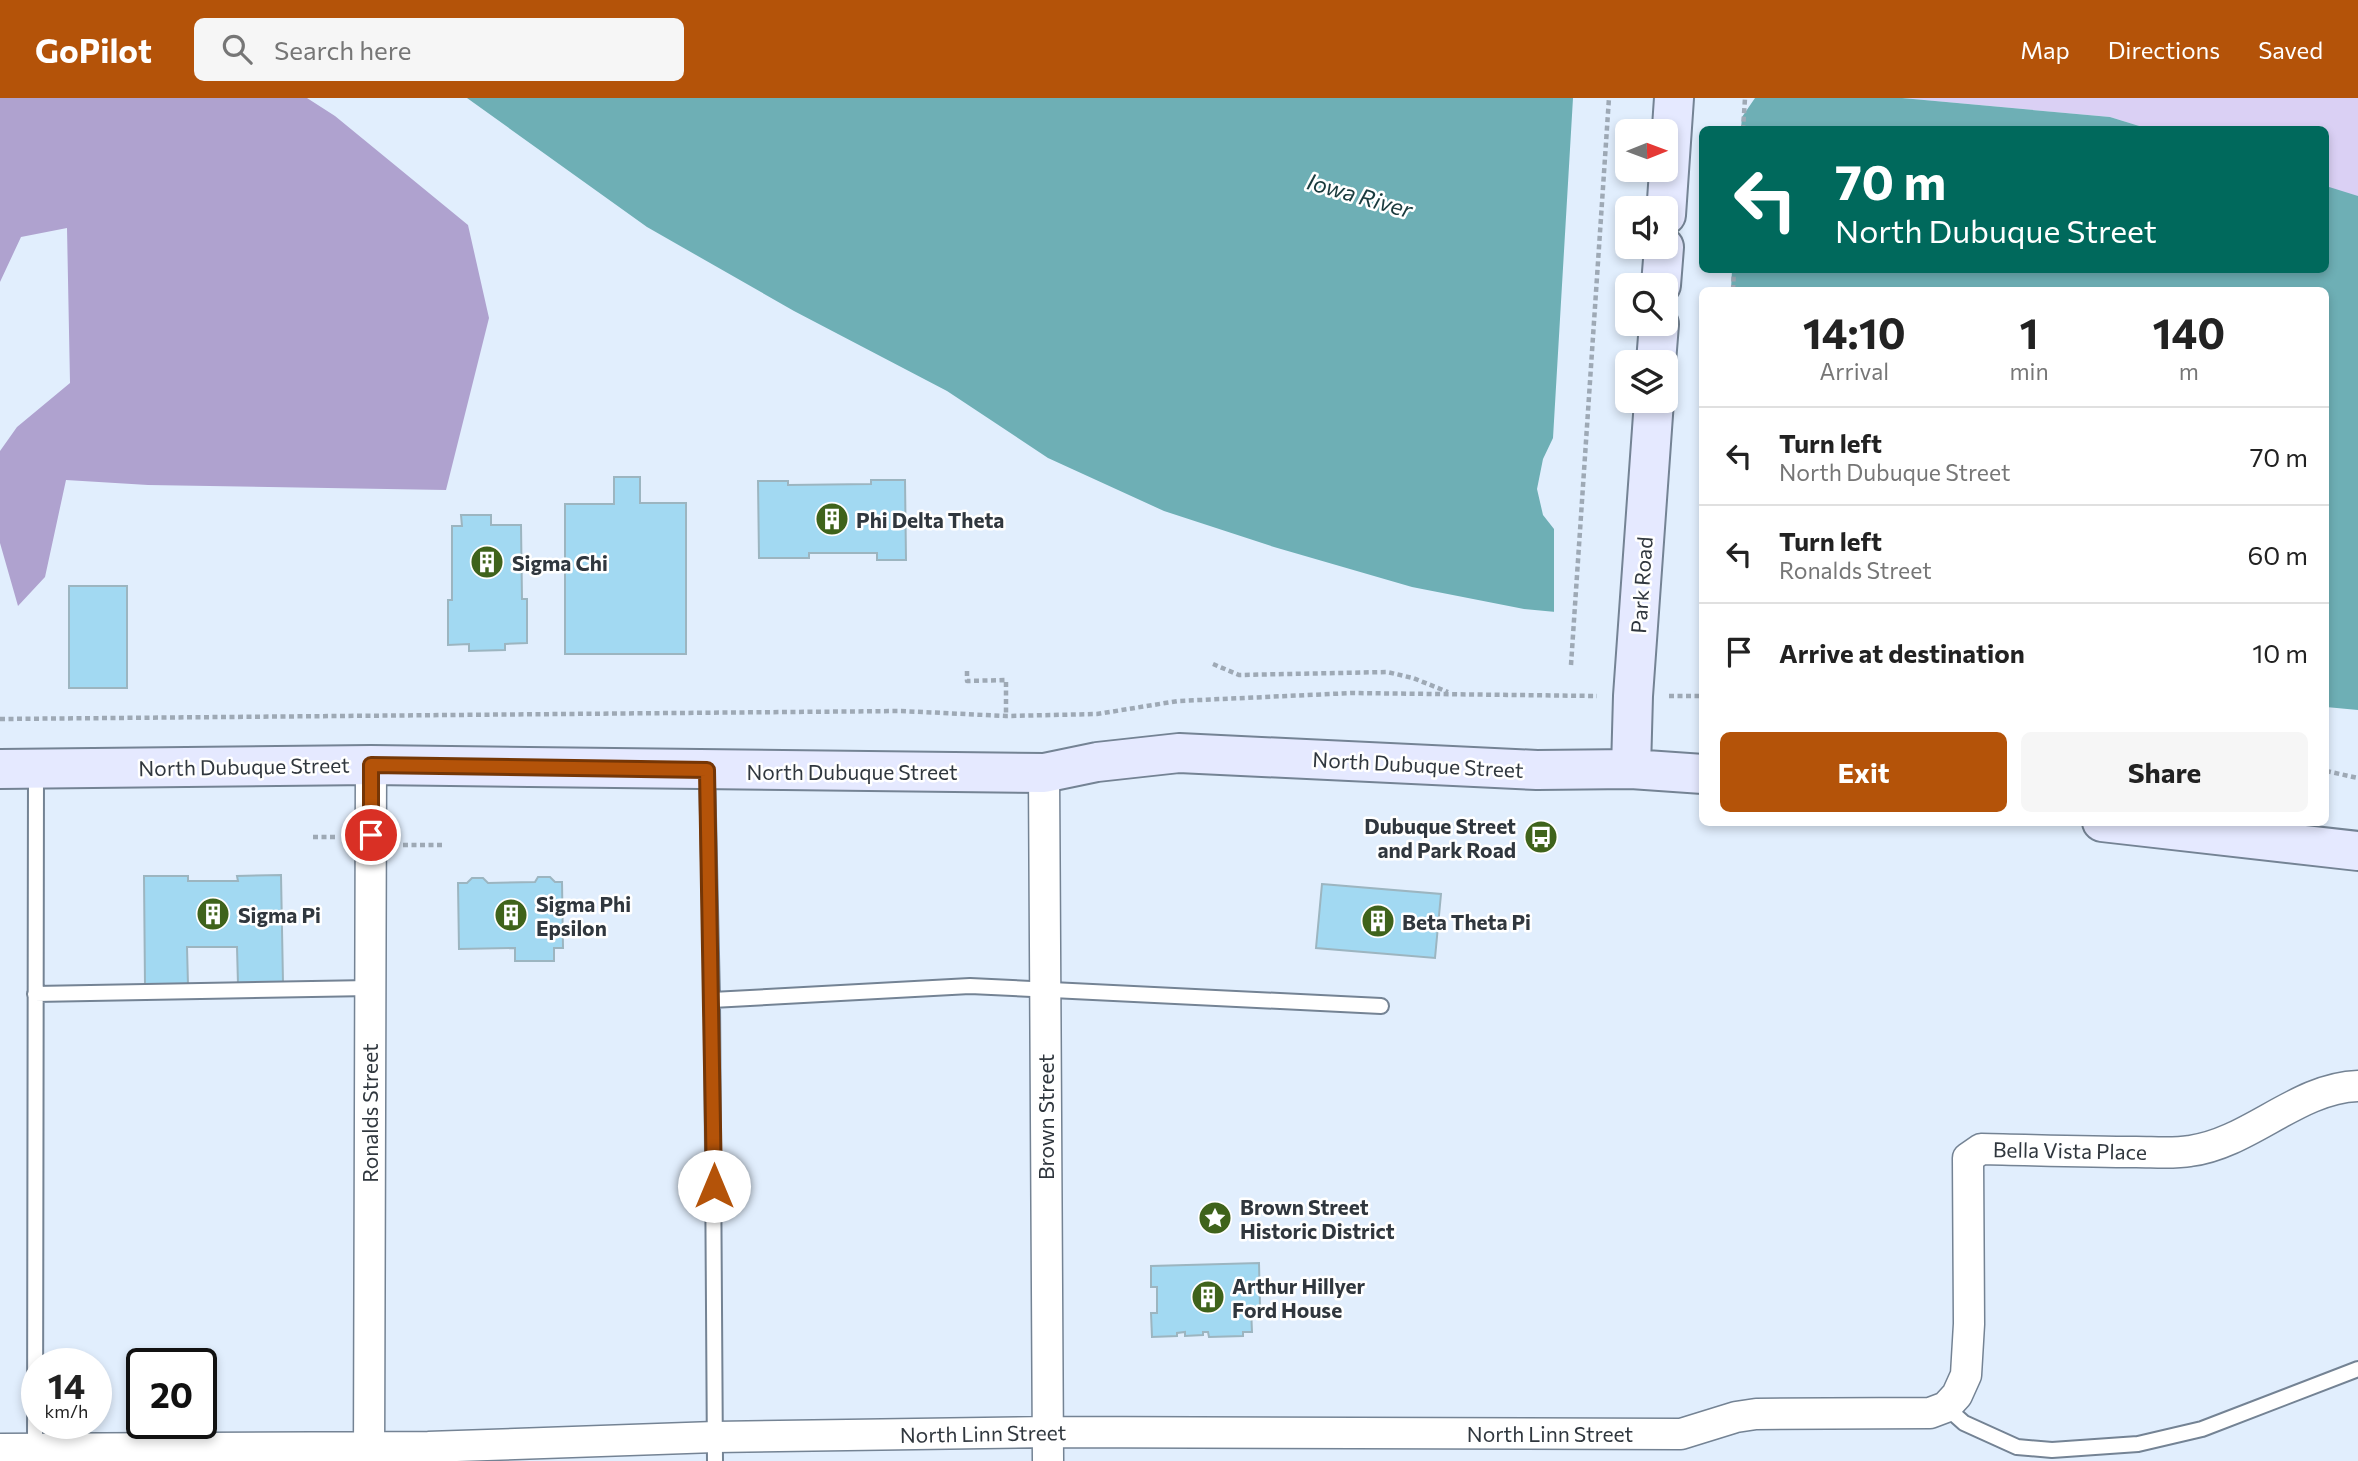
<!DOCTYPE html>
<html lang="en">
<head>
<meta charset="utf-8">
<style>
	body { margin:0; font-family:Commissioner,sans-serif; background:#f6f6f6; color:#222; height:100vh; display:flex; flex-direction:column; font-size:26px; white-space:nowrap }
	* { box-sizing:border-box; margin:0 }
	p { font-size:23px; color:#767676 }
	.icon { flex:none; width:38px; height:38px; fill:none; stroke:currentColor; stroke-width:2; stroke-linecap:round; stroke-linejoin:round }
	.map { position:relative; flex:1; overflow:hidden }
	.sheet { position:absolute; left:1699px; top:189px; width:630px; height:539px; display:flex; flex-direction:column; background:#fff; border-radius:10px; box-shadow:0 4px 10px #0003 }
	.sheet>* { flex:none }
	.hud { position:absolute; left:1699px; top:28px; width:630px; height:147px; border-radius:10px; box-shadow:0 4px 10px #0003; background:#00695c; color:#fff; overflow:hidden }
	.needle { width:46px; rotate:89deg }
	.controls { position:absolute; left:1615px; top:21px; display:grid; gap:14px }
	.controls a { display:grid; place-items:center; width:63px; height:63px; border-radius:10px; background:#fff; box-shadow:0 4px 10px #0003; font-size:35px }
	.speed { position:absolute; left:21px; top:1250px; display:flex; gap:14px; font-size:35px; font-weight:700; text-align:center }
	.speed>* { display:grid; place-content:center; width:91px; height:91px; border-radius:50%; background:#fff; box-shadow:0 4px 10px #0003; line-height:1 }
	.speed small { font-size:18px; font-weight:400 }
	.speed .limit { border:4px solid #111; border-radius:10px; background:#fff; color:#111 }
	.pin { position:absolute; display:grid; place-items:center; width:60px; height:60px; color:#fff; margin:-30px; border:4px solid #fff; border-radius:50%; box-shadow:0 2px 7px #0007 }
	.me { position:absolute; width:77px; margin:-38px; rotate:0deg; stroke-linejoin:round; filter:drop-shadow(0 0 5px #0008) }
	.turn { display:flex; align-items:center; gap:24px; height:147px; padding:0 21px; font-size:32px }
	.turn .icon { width:91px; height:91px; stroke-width:2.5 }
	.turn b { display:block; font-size:49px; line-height:60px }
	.eta { display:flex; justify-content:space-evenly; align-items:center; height:119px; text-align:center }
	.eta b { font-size:42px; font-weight:700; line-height:49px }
	.button { display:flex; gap:14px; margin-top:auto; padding:14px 21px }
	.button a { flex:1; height:80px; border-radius:10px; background:#b45309; color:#fff; font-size:28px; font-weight:700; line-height:80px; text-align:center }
	.button a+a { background:#f6f6f6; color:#222 }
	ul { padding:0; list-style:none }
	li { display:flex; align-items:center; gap:21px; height:98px; padding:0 21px; border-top:2px solid #e0e0e0 }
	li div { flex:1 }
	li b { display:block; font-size:26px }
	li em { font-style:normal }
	header { display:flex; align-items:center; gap:42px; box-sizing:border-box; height:98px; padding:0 35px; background:#b45309; color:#fff }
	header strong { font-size:33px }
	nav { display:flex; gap:38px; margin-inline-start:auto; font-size:24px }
	.search { width:490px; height:63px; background:#f6f6f6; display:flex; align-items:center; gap:18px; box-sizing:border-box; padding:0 24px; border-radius:10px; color:#767676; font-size:26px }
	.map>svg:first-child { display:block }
	.green { fill:#dad0f4 }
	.forest { fill:#afa2cf }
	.water { fill:#6eafb5; fill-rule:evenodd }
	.pier { fill:#e1eefd; fill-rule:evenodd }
	.building { fill:#a2d9f2; stroke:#9cb5c0; stroke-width:2 }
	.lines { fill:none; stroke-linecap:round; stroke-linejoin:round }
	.lane-casing { stroke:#748394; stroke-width:18 }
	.street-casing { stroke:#748394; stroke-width:33 }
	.secondary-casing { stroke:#748394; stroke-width:42 }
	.path { stroke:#9ea9b5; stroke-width:4.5; stroke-dasharray:5 3.5; stroke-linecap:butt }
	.lane { stroke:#fff; stroke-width:14 }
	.street { stroke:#fff; stroke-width:30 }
	.secondary { stroke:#e5e9ff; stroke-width:38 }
	.route-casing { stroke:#753606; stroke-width:18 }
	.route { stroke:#b45309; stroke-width:12 }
	.labels { text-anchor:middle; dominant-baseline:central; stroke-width:5; stroke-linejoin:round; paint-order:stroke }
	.poi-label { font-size:21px; font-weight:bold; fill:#30373e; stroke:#fff; text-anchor:start }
	.street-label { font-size:21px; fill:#30373e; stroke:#fff }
	.water-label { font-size:23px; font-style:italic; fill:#193a3d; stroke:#fff }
</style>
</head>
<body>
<header>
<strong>GoPilot</strong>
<div class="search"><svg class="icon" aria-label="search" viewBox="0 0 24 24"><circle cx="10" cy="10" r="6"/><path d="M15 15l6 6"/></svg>Search here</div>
<nav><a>Map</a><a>Directions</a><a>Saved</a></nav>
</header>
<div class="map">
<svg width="2358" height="1363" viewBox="0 0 2358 1363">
	<rect width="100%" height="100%" fill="#e1eefd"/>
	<!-- green -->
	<path class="green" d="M1902 0H2358V104L2326 93V32L2149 31 2110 19Z"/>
	<!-- forest -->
	<path class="forest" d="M0 0H307L335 18 468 127 489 220 446 392 148 387 66 382 45 479 18 508 0 445V353L17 329 70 285 67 130 21 139 0 184Z"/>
	<!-- water -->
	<path class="water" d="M467 0H1902L2110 19 2149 31 1703 32V172H2326V88L2358 98V612L2326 609V192H1703L1609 519 1524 511 1412 489 1274 449 1164 413 1048 360 947 293 794 213 647 129ZM1628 33H1666V72H1628ZM1628 110H1666V149H1628ZM1628 187H1666V226H1628ZM1628 264H1666V303H1628Z"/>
	<!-- pier -->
	<path class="pier" d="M1573 0H1755L1742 19 1741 31 1703 32V172H1732L1731 192H1703V538L1609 523 1554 517V431L1543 417 1537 391 1543 361 1553 340ZM1628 33H1666V72H1628ZM1628 110H1666V149H1628ZM1628 187H1666V226H1628ZM1628 264H1666V303H1628Z"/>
	<!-- building -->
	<path class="building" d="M614 379H640V405H686V556H565V406H614Z
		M871 382H905L906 462H877V455H809V460H759L758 383H788V387L871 386Z
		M461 417H491V427H521L522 501H527V545L505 546V552L469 553V546L448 547V502H452V428H462Z
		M69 488H127V590H69Z
		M281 777 283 885 238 886 237 849H187L188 887 145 888 144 778H188V783H238L237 778Z
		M538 779H550L555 784H562L563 850H554V863H515V850L459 851 458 785H467L472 780H483L488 785 535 784Z
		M1322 786 1441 796 1435 860 1316 850Z
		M1259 1165 1260 1209H1251L1252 1234H1243V1238L1209 1239 1208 1234H1203V1237L1185 1238V1234L1177 1235V1238L1152 1239 1151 1215H1157V1189H1151V1168Z"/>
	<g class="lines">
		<defs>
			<path id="lane" d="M707 672 712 902 715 1363
				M35 896 370 890
				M712 902 970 888 1381 908
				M1946 1309 1964 1325 2017 1349 2052 1352 2138 1346 2202 1331 2358 1271
				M35 1355 36 671"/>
			<path id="street" d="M1044 675 1048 1363
				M0 1351 428 1349 715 1339 1047 1334 1681 1336 1736 1319 1756 1316 1930 1315 1946 1309 1957 1297 1966 1277 1969 1226 1968 1060 1981 1051C2033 1052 2084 1054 2136 1054 2153 1054 2173 1056 2190 1053 2250 1045 2297 990 2358 988
				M369 1363 371 667"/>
			<path id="secondary" d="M1666 117 1674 0
				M1661 187 1664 149
				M1656 264 1659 226
				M0 671 371 667 1044 675 1097 664 1179 655 1537 672 1631 671 1703 676
				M1631 671 1633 598 1654 303
				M2102 724 2358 753"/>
		</defs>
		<!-- lane casing -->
		<use href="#lane" class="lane-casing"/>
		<!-- street casing -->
		<use href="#street" class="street-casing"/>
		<!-- secondary casing -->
		<use href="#secondary" class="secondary-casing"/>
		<!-- path -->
		<path class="path" d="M1743 32 1745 0
			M1733 192 1734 172
			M1213 566 1239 577 1387 574 1413 580 1448 594
			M1571 567 1609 0
			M967 573V583L1006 582V618
			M1669 598H1703
			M0 621 901 613 1006 618 1097 616 1178 603 1352 595 1597 598
			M2326 673 2358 680
			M313 739H336
			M403 747H444"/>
		<!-- lane -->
		<use href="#lane" class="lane"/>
		<!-- street -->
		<use href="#street" class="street"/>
		<!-- secondary -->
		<use href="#secondary" class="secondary"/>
	</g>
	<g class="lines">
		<defs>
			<path id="route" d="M371 737V667L707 672 714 1088"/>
		</defs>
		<!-- route casing -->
		<use href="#route" class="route-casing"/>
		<!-- route -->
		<use href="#route" class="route"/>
	</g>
	<!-- icons -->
	<defs>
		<symbol id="building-disc" viewBox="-11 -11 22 22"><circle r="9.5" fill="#3f631b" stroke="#fff"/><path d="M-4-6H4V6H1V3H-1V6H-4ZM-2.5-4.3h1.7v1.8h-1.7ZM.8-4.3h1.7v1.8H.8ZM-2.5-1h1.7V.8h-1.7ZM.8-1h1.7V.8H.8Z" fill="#fff"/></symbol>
		<symbol id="bus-disc" viewBox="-11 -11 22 22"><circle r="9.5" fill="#3f631b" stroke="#fff"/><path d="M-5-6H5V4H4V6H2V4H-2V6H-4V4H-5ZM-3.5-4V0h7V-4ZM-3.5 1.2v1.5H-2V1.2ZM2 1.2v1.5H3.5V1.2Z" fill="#fff"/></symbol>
		<symbol id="sight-disc" viewBox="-11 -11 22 22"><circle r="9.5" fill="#3f631b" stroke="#fff"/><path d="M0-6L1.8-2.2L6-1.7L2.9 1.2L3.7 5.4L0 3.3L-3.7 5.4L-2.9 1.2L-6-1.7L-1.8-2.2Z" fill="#fff"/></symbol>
	</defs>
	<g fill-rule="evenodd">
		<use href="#building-disc" x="813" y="402" width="38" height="38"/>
		<use href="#building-disc" x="468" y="445" width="38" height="38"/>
		<use href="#bus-disc" x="1522" y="720" width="38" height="38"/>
		<use href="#building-disc" x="194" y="797" width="38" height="38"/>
		<use href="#building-disc" x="492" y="798" width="38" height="38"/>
		<use href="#building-disc" x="1359" y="804" width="38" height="38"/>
		<use href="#sight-disc" x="1196" y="1101" width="38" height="38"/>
		<use href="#building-disc" x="1189" y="1180" width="38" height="38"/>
	</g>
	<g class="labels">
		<!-- poi labels -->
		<g class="poi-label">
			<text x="856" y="421">Phi Delta Theta</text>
			<text x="512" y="464">Sigma Chi</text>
			<text x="1516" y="727" text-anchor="end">Dubuque Street<tspan x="1516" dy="24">and Park Road</tspan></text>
			<text x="536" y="805">Sigma Phi<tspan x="536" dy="24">Epsilon</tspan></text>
			<text x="238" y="816">Sigma Pi</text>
			<text x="1402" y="823">Beta Theta Pi</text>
			<text x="1240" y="1108">Brown Street<tspan x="1240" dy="24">Historic District</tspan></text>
			<text x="1232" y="1187">Arthur Hillyer<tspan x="1232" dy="24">Ford House</tspan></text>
		</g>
		<!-- street labels -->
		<g class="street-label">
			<text transform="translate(1641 487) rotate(-86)">Park Road</text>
			<text transform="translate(1418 666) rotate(3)">North Dubuque Street</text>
			<text transform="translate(244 668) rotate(-1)">North Dubuque Street</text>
			<text x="852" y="673">North Dubuque Street</text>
			<text transform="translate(369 1015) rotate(-90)">Ronalds Street</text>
			<text transform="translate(1045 1019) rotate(-90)">Brown Street</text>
			<text transform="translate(2070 1052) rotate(1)">Bella Vista Place</text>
			<text transform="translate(983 1335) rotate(-1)">North Linn Street</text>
			<text x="1550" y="1335">North Linn Street</text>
		</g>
		<!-- water labels -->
		<g class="water-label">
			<text transform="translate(1360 97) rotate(16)">Iowa River</text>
		</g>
	</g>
</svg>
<div class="controls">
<a><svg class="needle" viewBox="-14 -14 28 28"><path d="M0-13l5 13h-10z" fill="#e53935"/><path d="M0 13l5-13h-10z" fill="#767676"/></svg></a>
<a><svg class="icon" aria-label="sound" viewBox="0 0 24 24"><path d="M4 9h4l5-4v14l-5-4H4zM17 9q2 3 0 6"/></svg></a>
<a><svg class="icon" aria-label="search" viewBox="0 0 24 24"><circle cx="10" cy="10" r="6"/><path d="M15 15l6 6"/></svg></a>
<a><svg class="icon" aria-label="layers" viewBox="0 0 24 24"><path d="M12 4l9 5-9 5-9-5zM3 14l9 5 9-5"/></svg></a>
</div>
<div class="speed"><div>14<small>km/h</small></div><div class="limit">20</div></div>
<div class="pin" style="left:371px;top:737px;background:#d93025"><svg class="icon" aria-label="arrive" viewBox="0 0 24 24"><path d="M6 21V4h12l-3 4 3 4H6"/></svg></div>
<svg class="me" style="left:714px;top:1088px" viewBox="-20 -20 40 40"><circle r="19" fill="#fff"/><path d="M0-13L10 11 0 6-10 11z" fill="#b45309"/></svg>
<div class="hud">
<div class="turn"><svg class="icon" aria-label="left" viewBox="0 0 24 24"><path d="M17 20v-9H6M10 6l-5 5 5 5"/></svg><div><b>70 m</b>North Dubuque Street</div></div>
</div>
<section class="sheet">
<div class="eta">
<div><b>14:10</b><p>Arrival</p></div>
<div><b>1</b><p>min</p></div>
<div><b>140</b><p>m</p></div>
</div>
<ul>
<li><svg class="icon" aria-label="left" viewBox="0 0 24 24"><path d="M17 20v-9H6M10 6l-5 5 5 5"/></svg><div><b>Turn left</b><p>North Dubuque Street</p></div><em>70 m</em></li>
<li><svg class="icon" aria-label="left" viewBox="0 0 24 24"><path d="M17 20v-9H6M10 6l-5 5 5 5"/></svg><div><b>Turn left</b><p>Ronalds Street</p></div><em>60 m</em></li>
<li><svg class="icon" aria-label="arrive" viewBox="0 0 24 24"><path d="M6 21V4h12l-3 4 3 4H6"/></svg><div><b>Arrive at destination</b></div><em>10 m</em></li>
</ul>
<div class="button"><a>Exit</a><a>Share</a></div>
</section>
</div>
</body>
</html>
